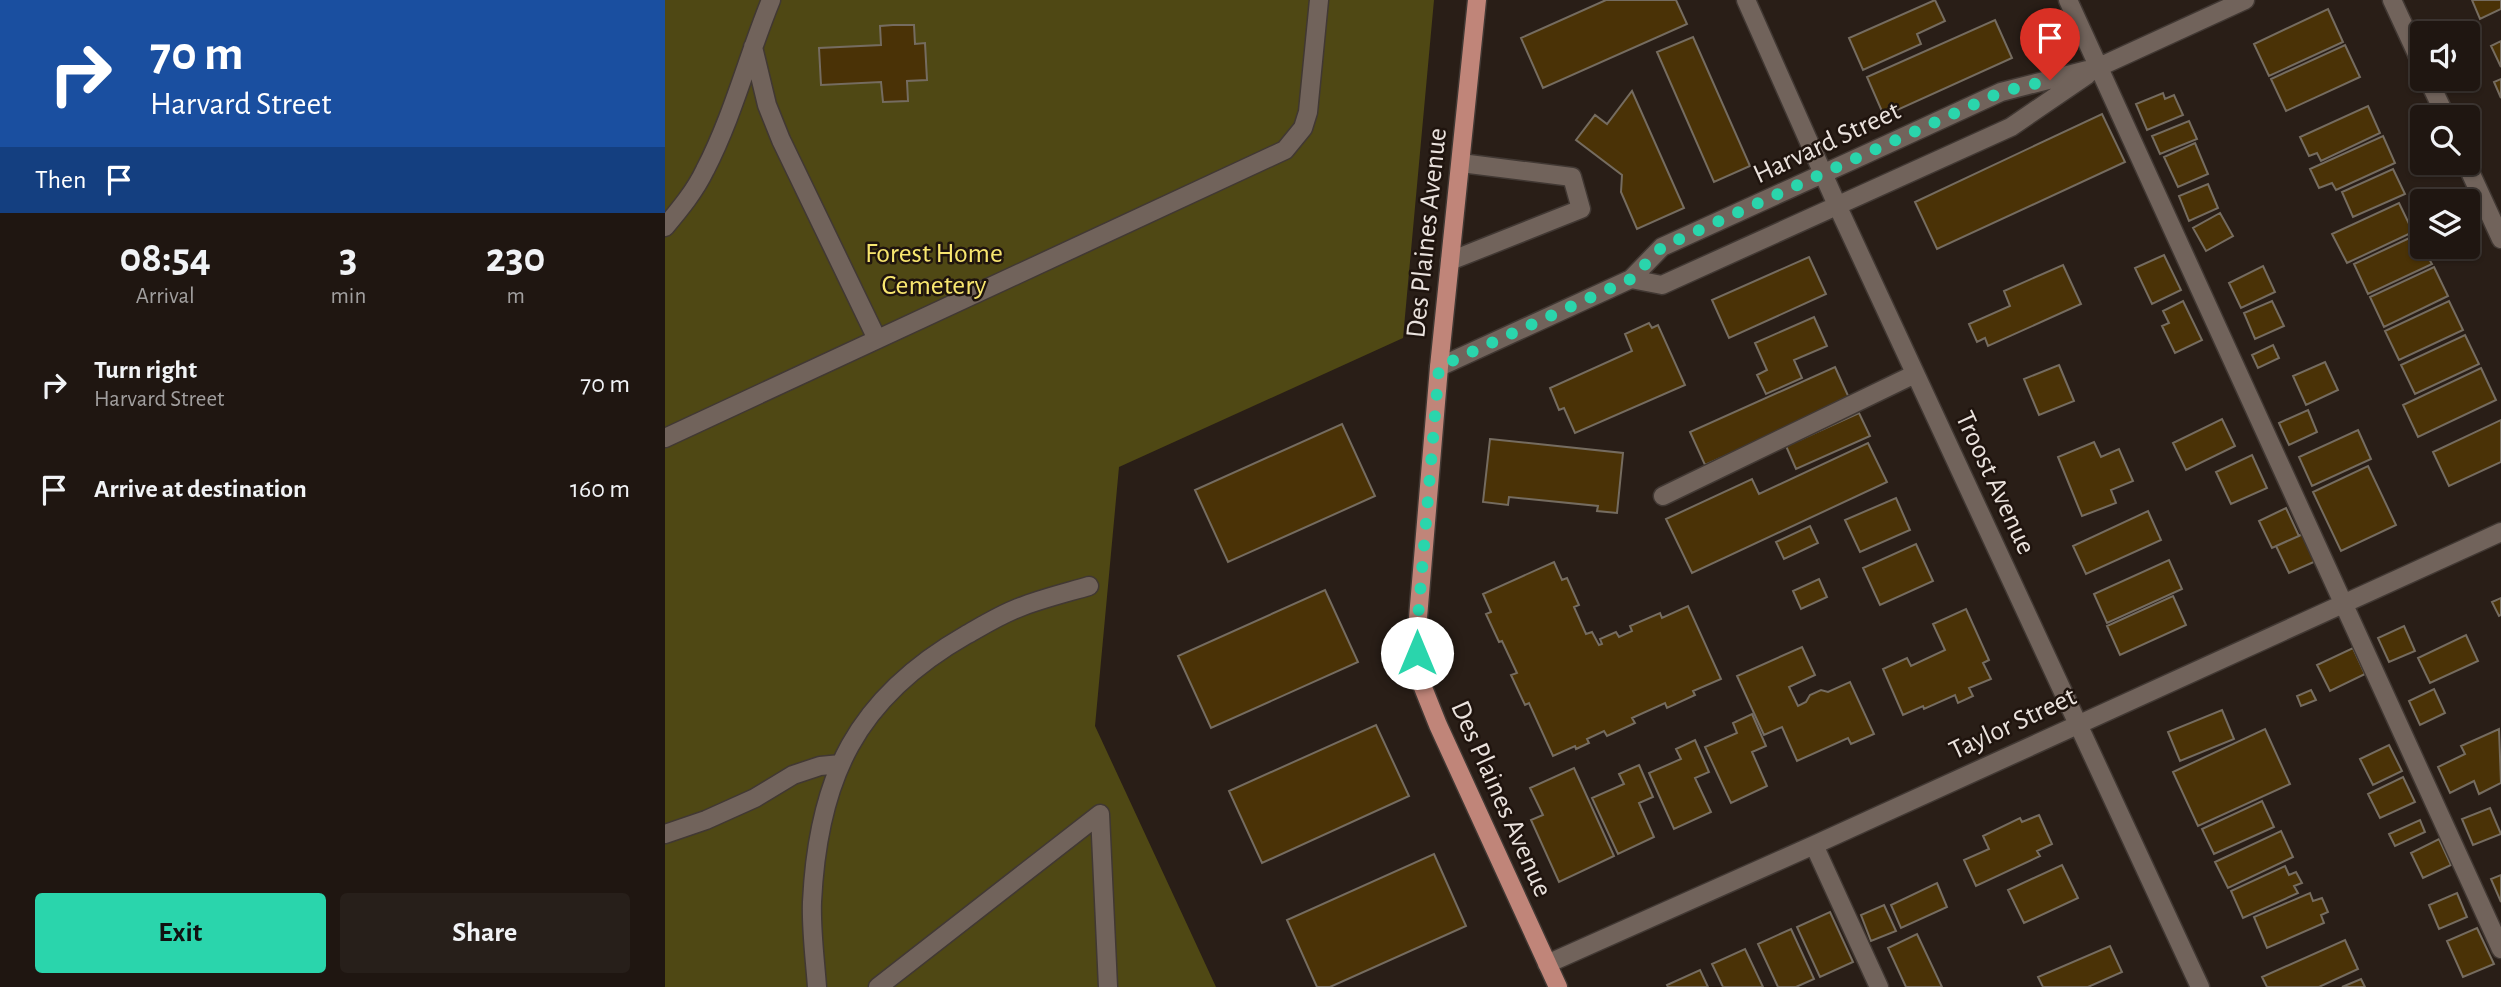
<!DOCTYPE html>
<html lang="en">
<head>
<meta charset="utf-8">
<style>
	body { margin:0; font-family:"Alegreya Sans",sans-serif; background:#271f1a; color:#f1f3f6; height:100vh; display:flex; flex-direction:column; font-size:26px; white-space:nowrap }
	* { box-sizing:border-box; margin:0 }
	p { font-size:23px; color:#a19f9f }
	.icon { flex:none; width:38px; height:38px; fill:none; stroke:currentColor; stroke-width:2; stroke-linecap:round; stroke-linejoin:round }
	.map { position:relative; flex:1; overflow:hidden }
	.drawer { display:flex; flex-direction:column; background:#1f1611; width:665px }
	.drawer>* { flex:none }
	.top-card { background:#1a4fa0; color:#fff; overflow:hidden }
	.fabs { position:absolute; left:1745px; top:21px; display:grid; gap:14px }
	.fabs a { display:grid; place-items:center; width:70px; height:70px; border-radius:7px; background:#1f1611; box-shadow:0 2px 5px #0004,0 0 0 2px #3c3531; font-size:35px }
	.pin { position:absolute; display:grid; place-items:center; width:60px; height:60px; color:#fff; margin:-72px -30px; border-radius:50% 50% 50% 0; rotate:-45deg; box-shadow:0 0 7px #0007 }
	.pin .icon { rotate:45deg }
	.me { position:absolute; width:77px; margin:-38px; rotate:0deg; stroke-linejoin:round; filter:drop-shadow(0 0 5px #0008) }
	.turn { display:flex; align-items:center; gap:24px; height:147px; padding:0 35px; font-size:32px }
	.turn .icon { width:91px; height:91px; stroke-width:2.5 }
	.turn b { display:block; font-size:49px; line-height:60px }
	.then { display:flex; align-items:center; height:66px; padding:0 35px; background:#0003; gap:14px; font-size:26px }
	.eta { display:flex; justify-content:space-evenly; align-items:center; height:119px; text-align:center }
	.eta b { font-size:42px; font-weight:600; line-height:49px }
	.cta { display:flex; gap:14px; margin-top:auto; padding:14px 35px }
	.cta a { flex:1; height:80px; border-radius:7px; background:#2ad5ac; color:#111; font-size:28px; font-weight:600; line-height:80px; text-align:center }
	.cta a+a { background:#271f1a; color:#f1f3f6 }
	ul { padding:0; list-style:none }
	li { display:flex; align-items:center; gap:21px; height:105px; padding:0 35px }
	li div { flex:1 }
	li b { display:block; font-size:26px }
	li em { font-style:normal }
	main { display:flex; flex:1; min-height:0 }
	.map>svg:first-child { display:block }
	.green { fill:#4f4814 }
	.building { fill:#4a3206; stroke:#756c60; stroke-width:2 }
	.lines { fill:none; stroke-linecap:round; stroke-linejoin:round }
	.minor-casing { stroke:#413833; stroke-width:21 }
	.major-casing { stroke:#413833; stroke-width:21 }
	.minor { stroke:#71635b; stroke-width:18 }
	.major { stroke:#c08579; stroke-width:18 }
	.route { stroke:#2ad5ac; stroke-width:12; stroke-dasharray:0 21.6 }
	.labels { text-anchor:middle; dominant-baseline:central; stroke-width:5; stroke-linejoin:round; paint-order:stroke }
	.street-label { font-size:28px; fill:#eae2dd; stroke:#1f140e }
	.park-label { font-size:28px; fill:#f8e66f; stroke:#1f140e }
</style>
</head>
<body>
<main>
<section class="drawer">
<div class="top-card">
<div class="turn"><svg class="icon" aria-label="right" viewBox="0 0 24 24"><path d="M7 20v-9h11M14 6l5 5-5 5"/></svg><div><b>70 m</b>Harvard Street</div></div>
<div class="then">Then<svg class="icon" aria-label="arrive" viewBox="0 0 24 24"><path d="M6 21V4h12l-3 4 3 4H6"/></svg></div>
</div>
<div class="eta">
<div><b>08:54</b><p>Arrival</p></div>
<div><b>3</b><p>min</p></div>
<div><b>230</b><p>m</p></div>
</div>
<ul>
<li><svg class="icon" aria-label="right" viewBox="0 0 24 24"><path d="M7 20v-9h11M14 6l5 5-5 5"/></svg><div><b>Turn right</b><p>Harvard Street</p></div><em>70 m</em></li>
<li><svg class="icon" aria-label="arrive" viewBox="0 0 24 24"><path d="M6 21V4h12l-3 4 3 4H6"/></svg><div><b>Arrive at destination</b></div><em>160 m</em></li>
</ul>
<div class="cta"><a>Exit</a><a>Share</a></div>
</section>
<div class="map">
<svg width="1836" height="987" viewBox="0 0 1836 987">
	<rect width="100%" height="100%" fill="#291e17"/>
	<!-- green -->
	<path class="green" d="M0 0H769L738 338 454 467 430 726 551 987H0Z"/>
	<!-- building -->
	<path class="building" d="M941 0H1011L1022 24 878 88 856 38Z
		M1270 0 1280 21 1252 34 1256 44 1198 70 1184 38Z
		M1807 0H1836V9L1815 19Z
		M1663 9 1678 42 1604 76 1589 44Z
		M1330 20 1347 58 1219 116 1202 77Z
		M228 25H249L250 44 260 43 262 80 242 81 243 101 218 102 216 82 156 85 154 48 216 45 215 26Z
		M1028 37 1085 166 1049 182 992 52Z
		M1836 41V67L1826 46Z
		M1680 45 1695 77 1621 111 1606 79Z
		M1836 79V98L1829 82Z
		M967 91 1019 208 972 229 956 192 957 175 911 140 930 115 942 124Z
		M1498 93 1500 99 1509 95 1518 115 1482 130 1471 104Z
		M1703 106 1715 133 1656 161 1652 153 1644 156 1635 137Z
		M1437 114 1460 162 1272 249 1250 202Z
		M1524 121 1532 139 1495 154 1487 136Z
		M1718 136 1730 163 1671 190 1667 183 1654 188 1645 169Z
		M1530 143 1543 174 1513 187 1499 157Z
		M1728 169 1740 194 1688 217 1677 192Z
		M1543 184 1553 208 1524 221 1514 196Z
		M1734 203 1748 232 1682 263 1667 234Z
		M1555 213 1568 236 1541 251 1528 228Z
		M1753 234 1757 247 1767 264 1703 294 1689 264Z
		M1499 255 1516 290 1487 304 1470 268Z
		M1144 257 1161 294 1064 338 1047 300Z
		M1398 265 1416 304 1323 346 1320 338 1312 342 1304 324 1345 306 1339 291Z
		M1598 266 1610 292 1576 308 1564 283Z
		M1769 267 1783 296 1719 327 1705 297Z
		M1518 301 1537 340 1510 353 1497 326 1504 323 1498 311Z
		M1607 301 1619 326 1590 339 1579 313Z
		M1784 301 1798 330 1734 360 1720 331Z
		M1149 317 1162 346 1129 360 1137 378 1101 394 1092 375 1102 370 1090 343Z
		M984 323 987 328 993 325 1020 385 910 433 899 408 894 410 885 388 967 351 960 334Z
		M1800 335 1814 364 1750 394 1736 365Z
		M1608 345 1614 358 1593 368 1587 355Z
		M1660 362 1673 390 1641 405 1628 376Z
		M1394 365 1409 401 1374 415 1359 379Z
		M1170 367 1185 400 1040 465 1025 432Z
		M1816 368 1831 400 1753 437 1738 405Z
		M1643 410 1652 432 1624 445 1614 423Z
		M1194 413 1205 436 1131 469 1121 446Z
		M1557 419 1570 446 1521 470 1508 443Z
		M1836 420V462L1784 486 1768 452Z
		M677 424 710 496 563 562 530 490Z
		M1693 430 1706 459 1647 486 1634 457Z
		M825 439 958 453 952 513 932 511 933 506 844 497 843 505 818 502Z
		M1429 442 1436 457 1454 449 1468 481 1446 490 1451 503 1417 516 1393 457Z
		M1203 443 1222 482 1027 573 1001 519 1087 479 1094 494Z
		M1587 455 1602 488 1566 504 1551 472Z
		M1703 466 1731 525 1676 551 1648 492Z
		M1231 498 1245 530 1195 552 1180 520Z
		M1621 508 1634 536 1607 548 1594 521Z
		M1483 511 1496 540 1421 574 1408 546Z
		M1145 526 1153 543 1119 559 1111 542Z
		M1638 534 1651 561 1624 573 1611 546Z
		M1251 544 1268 581 1215 605 1198 568Z
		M1504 560 1517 589 1442 623 1429 594Z
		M889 562 897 580 902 578 914 605 909 607 921 634 927 632 934 645 937 644 935 639 951 632 954 637 967 631 965 626 995 613 997 618 1023 606 1056 679 1028 691 1030 695 1002 708 1000 703 967 718 970 723 942 736 939 731 922 739 924 743 911 749 910 746 888 756 864 703 860 705 846 675 852 673 837 641 834 642 821 614 826 612 818 594Z
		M1154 579 1162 597 1136 609 1128 591Z
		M660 590 693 662 546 728 513 656Z
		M1508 596 1521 625 1455 655 1442 626Z
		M1836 598V615L1834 616 1827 602Z
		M1301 609 1324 660 1318 663 1326 679 1304 688 1308 696 1293 703 1290 695 1259 709 1258 706 1238 715 1218 669 1242 658 1246 666 1280 650 1268 624Z
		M1739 626 1750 651 1724 662 1713 638Z
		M1801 635 1813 661 1765 683 1753 658Z
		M1137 647 1150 675 1124 687 1133 706 1141 702 1145 695 1156 690 1163 692 1185 682 1209 734 1186 744 1183 738 1132 761 1117 727 1099 735 1072 676Z
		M1688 648 1700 674 1665 691 1652 665Z
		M1769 689 1780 713 1755 725 1744 701Z
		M1646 690 1651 700 1636 706 1632 696Z
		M1557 710 1569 739 1515 761 1503 732Z
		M1087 714 1101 746 1087 752 1102 786 1066 803 1040 747 1072 733 1068 723Z
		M711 725 744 796 597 863 564 791Z
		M1600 729 1625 784 1533 826 1508 772Z
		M1834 729 1836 783 1814 794 1809 781 1785 793 1773 767 1800 754 1796 746Z
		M1030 740 1044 772 1030 778 1046 812 1009 829 984 773 1016 759 1011 749Z
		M1724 745 1737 771 1708 785 1695 759Z
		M974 765 988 797 974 803 989 837 953 854 927 798 959 784 954 774Z
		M909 768 949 856 894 882 866 820 878 815 865 788Z
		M1738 777 1750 802 1715 818 1703 794Z
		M1597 801 1609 827 1549 854 1537 829Z
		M1825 808 1836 834 1808 845 1797 819Z
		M1374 815 1387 844 1372 851 1375 856 1311 886 1299 860 1324 849 1318 836 1355 818 1357 822Z
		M1755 820 1760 832 1730 846 1724 834Z
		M1616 831 1628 857 1563 888 1550 862Z
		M1774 839 1786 865 1758 878 1746 853Z
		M769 854 801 926 665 987H652L622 920Z
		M1397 865 1413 898 1359 923 1343 890Z
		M1620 866 1624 875 1631 872 1637 883 1629 886 1633 893 1578 918 1566 891Z
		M1836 875V902L1826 879Z
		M1272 883 1282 907 1236 928 1226 905Z
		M1645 893 1648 901 1657 898 1663 912 1656 915 1659 923 1602 948 1589 917Z
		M1792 893 1802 917 1774 929 1764 905Z
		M1219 905 1231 931 1206 941 1196 915Z
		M1165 912 1188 962 1155 977 1132 927Z
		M1812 928 1829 964 1798 977 1782 941Z
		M1126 929 1149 979 1131 987H1113L1093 944Z
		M1252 934 1277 987H1241L1223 948Z
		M1680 940 1693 969 1654 987H1602L1597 977Z
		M1445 946 1457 972 1423 987H1378L1373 977Z
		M1080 949 1098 987H1058L1047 964Z
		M1035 970 1043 987H1003L1002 985Z
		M1696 979 1700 987H1677Z"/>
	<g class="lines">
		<defs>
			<path id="minor" d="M1081 0 1172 205 1535 987
				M1403 0 1836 949
				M1727 0 1757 65
				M88 47 102 105 116 140 212 339
				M1763 79 1781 117
				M1801 163 1836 239
				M0 227C15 209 30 191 40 170 68 116 83 56 106 0
				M785 261 916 209 907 177 796 163
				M966 279 997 285 1346 127 1422 75
				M774 367 966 279 997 247 1199 155 1336 92 1434 67 1580 0
				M0 438 620 150 638 128 643 112 654 0
				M998 496 1250 374
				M0 834 41 820 90 798 128 775 155 766 176 764
				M1149 845 1214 987
				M882 964 1149 845 1836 532
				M152 987C150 959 146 930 147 902 153 778 191 698 301 635 317 626 335 615 353 608 375 599 400 593 424 586
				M213 987 435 814 443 987"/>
			<path id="major" d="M812 0 774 367 751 642 757 685 773 725 893 987"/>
		</defs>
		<!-- minor casing -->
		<use href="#minor" class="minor-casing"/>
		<!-- major casing -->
		<use href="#major" class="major-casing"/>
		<!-- minor -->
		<use href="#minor" class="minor"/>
		<!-- major -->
		<use href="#major" class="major"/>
	</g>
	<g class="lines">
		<!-- route -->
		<path class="route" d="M752 653 751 642 774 367 966 279 997 247 1336 92 1385 80"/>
	</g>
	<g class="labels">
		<!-- street labels -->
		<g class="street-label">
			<text transform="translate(1162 143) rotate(-25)">Harvard Street</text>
			<text transform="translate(762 233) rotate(-84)">Des Plaines Avenue</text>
			<text transform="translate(1330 483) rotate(65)">Troost Avenue</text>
			<text transform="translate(1348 724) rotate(-25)">Taylor Street</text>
			<text transform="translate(836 799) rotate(66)">Des Plaines Avenue</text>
		</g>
		<!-- park labels -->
		<g class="park-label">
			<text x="269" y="254">Forest Home<tspan x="269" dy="32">Cemetery</tspan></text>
		</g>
	</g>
</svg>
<div class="fabs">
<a><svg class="icon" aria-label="sound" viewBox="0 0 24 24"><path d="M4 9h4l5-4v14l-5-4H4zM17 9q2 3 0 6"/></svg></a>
<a><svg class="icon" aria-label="search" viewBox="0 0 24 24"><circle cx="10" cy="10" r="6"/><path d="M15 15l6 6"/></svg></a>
<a><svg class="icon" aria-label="layers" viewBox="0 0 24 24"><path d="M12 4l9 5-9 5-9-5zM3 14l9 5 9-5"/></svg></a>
</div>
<div class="pin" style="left:1385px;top:80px;background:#d93025"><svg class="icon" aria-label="arrive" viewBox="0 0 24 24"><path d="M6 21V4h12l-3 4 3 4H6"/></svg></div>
<svg class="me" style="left:752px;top:653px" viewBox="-20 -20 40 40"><circle r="19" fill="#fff"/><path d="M0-13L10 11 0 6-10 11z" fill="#2ad5ac"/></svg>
</div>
</main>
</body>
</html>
